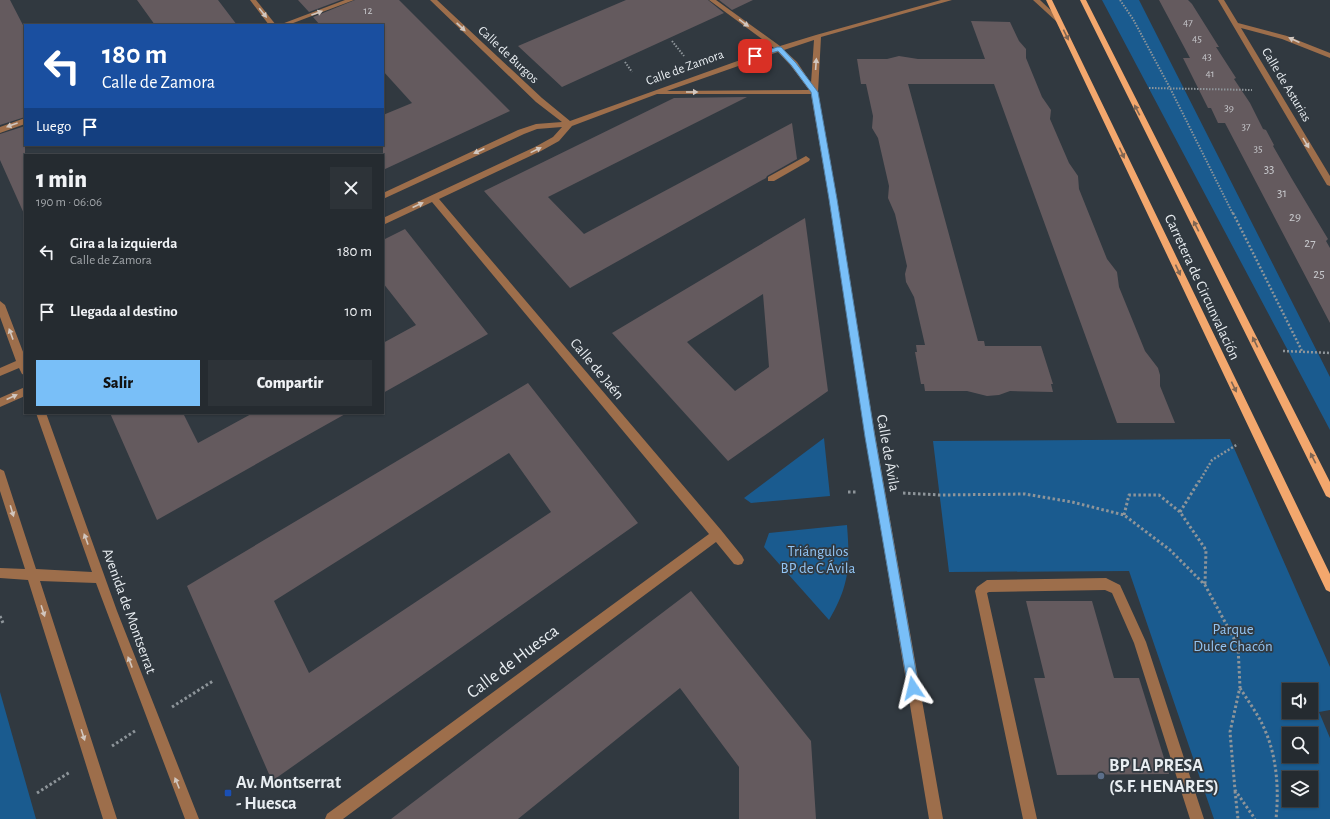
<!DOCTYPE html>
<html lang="es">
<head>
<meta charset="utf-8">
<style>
	body { margin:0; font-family:"Alegreya Sans",sans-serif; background:#2d3338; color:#f1f3f6; height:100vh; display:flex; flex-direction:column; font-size:15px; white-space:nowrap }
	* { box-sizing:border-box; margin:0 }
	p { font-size:13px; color:#a3a7ab }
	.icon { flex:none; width:22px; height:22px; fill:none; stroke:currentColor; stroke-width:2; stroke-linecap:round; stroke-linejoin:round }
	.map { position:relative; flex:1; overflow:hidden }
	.drawer { position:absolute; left:24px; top:154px; width:360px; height:260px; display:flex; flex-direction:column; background:#252b30; border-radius:0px; box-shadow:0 1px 3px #0004,0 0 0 1px #42474c }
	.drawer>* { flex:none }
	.guide { position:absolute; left:24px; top:24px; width:360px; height:122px; border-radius:0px; box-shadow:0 1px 3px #0004,0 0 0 1px #42474c; background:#1a4fa0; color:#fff; overflow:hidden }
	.fabs { position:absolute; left:1282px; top:683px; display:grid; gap:8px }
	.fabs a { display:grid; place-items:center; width:36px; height:36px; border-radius:0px; background:#252b30; box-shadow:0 1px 3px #0004,0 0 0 1px #42474c; font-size:20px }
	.pin { position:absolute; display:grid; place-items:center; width:34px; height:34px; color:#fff; margin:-17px; border-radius:8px; box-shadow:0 2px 6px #0006 }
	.me { position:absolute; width:44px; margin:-22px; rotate:350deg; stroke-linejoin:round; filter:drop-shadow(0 0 3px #0008) }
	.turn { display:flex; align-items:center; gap:14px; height:84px; padding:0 12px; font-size:18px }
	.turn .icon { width:52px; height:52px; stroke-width:2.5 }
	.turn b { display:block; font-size:28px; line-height:34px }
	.then { display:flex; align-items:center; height:38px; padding:0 12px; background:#0003; gap:8px; font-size:15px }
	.round { display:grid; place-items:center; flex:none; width:42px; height:42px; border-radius:0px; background:#2d3338 }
	.overview { display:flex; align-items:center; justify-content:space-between; height:68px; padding:0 12px }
	h1 { font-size:24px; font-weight:800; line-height:30px }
	.primary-button { display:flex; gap:8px; margin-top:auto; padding:8px 12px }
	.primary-button a { flex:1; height:46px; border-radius:0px; background:#79bff8; color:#111; font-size:16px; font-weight:800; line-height:46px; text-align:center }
	.primary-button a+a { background:#2d3338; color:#f1f3f6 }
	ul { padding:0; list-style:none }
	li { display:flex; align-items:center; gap:12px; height:60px; padding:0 12px }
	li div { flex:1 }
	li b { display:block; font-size:15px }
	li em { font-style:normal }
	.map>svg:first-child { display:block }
	.green { fill:#1a5b8f; fill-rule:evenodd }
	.building { fill:#645a5e; fill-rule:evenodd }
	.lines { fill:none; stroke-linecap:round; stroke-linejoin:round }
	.path-far2 { stroke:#8e959a; stroke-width:2; stroke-dasharray:1.5 1.5; stroke-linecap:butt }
	.path-far1 { stroke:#8e959a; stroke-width:2.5; stroke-dasharray:2 2; stroke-linecap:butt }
	.path { stroke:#8e959a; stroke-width:3; stroke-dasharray:2.5 2.5; stroke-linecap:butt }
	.minor { fill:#9d6e4b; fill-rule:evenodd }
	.major { fill:#f3a76d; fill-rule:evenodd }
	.oneway { fill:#d2c7bf }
	.oneway2 { fill:#7f6552 }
	.route { fill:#79bff8; stroke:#4f7ca1 }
	.service-dot { fill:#5c6f8a; stroke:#313940; stroke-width:1.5 }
	.transit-dot { fill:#1a4fb4; stroke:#313940; stroke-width:1.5 }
	.labels { text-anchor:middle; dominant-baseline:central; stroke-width:3.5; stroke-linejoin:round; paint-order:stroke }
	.far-number-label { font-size:11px; fill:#c7c8cc }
	.far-street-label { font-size:13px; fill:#e8edf1; stroke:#313940 }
	.number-label { font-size:13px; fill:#c7c8cc }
	.street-label { font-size:15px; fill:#e8edf1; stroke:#313940 }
	.park-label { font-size:15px; fill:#92c4f3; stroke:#313940 }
	.near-street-label { font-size:18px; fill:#e8edf1; stroke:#313940 }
	.near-poi-label { font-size:18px; font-weight:bold; fill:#e8edf1; stroke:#313940; text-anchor:start }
</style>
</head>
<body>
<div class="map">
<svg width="1330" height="819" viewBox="0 0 1330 819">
	<rect width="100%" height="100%" fill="#313940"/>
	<!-- green -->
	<path class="green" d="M1102 0H1139L1330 377V430Z
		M824 438 830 496 751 503 744 498Z
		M1230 439 1330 667V710L1319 712 1330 738V819H1214L1129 571 949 572 933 441ZM1289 690H1311V712H1289ZM1289 734H1311V756H1289ZM1289 778H1311V800H1289Z
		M847 525C850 565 850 584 829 620L764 547 769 533Z
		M0 692 36 819H0Z"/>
	<!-- building -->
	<path class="building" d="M0 0H10L25 29V117L0 125Z
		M137 0H218L237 25H155Z
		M298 0H341L309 12Z
		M355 0H399L510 111 383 170V115L412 103 383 71V25H320L313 17Z
		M626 0H708L724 13 562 87 518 46Z
		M719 0H753L732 10Z
		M1159 0H1188L1192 4 1219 47H1216L1236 78 1234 79 1250 103 1263 129 1266 130 1274 145 1273 146 1292 179 1328 239 1326 241 1330 248V323L1225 123H1218L1211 108H1208L1183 58H1190Z
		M971 21 1010 22 1019 41 1026 49V58L1042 97 1051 110 1050 119 1069 163 1078 176 1079 189 1107 259 1117 272 1119 287 1145 351 1158 368 1160 375V386L1175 423H1117L994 84H908L978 341H984L985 346H1041L1053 384H1051L1053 392 1010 391 999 395 987 396 967 391H925L924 384H921L915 352H917L916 345H925L914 297 906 282 905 274 907 266 895 214 888 198 889 186 878 138 872 128 873 116 866 84H861L857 59H887L899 56 918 59H985Z
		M747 97 548 197 584 234 792 123 797 159 767 176 766 178 570 288 484 191 674 98Z
		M25 126V216L0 160V134Z
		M805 218 828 391 728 461 612 333ZM763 294 769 367 735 391 687 342Z
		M405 229 488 334 383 393V343L416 325 383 283V240Z
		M528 383 638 523 272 781 187 586ZM509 453 551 512 309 673 274 601Z
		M110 413H183L198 443 253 413H347L157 520Z
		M691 591 811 741 816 819H739V767L680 688 518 819H391Z
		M1026 601H1092L1114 678H1139L1169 774 1057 775 1034 678H1045Z"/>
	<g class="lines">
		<!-- path-far2 -->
		<path class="path-far2" d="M1120 0 1133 19 1170 88 1233 214
			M672 41 684 56
			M625 62 632 72
			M1149 88 1252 90"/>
		<!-- path-far1 -->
		<path class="path-far1" d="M1233 213 1302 351
			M1283 351 1330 353
			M1199 482 1212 460 1238 444"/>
		<!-- path -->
		<path class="path" d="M848 492H858
			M903 493 940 495 1025 494 1072 502 1124 515 1170 550 1205 585 1238 646 1240 687 1230 732 1235 790 1255 819
			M1180 512 1199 481
			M1124 515 1129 495H1159L1180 512 1206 550 1205 584
			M0 616 3 623
			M1240 688C1248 701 1258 714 1264 728 1277 756 1279 789 1276 819
			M172 707 213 681
			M112 746 135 731
			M1235 791 1238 819
			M37 793 70 772"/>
		<!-- minor -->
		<path class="minor" d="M250 0H256L276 25H269Z
			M345 0H354L288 25H279Z
			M430 0H437L542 98 570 121 774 48 709 0H716L780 46 816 35 941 0H952L821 37 818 92 837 199 873 423 943 819H929L863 423 829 199 811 94H657L572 126 559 141 541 151 439 199 721 530 742 556 744 560 742 564 738 565 734 564 716 542 343 819H325L327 814 709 534 432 202 383 225V218L535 147 553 137 562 127 537 129 524 134 383 199V193L518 130 536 124 562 122 536 102ZM814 40 811 83 797 62 784 50ZM778 52 791 66 809 90 667 91Z
			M1033 0H1040L1061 20V22H1057Z
			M1218 0H1224L1238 23 1287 36 1330 53V58L1282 39 1241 28 1330 176V186L1327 185Z
			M25 118V124L0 133V127Z
			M806 156 810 159 809 161 774 181H768V177Z
			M0 301 5 305 25 357V375L22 374 19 368 0 376V368L16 361 0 317Z
			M25 387V396L0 407V398Z
			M36 413H46L117 611 199 819H185L96 583 40 581 117 819H103L28 580 0 578V568L25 569 0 491V469L4 471 5 474 36 569 92 572Z
			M1106 578 1120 585 1146 642 1204 819H1190L1134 643 1112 593 1105 590 989 592 987 593 1037 819H1023L975 591 977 587 987 580Z"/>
		<!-- major -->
		<path class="major" d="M1046 0H1052L1330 574V592L1326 590Z
			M1080 0H1086L1330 482V498L1326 496Z"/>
	</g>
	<!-- one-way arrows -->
	<defs><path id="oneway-solid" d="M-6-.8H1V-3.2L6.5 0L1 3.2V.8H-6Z"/></defs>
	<g class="oneway">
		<use href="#oneway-solid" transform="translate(263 13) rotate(51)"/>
		<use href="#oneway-solid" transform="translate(317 13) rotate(-20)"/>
		<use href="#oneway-solid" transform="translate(744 23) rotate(36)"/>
		<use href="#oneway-solid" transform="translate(461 27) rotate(43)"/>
		<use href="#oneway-solid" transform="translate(1294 40) rotate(-156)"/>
		<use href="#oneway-solid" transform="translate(816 64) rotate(-86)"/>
		<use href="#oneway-solid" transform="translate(692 92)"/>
		<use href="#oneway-solid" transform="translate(12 125) rotate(160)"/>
		<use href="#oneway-solid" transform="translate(1306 143) rotate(59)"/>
		<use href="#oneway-solid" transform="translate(536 150) rotate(-26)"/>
		<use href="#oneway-solid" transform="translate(479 151) rotate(155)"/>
		<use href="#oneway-solid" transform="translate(418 205) rotate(-25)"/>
		<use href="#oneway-solid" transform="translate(11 334) rotate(-110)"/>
		<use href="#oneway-solid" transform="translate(12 397) rotate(-25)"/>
		<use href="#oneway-solid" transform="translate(12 511) rotate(73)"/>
		<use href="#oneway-solid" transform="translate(86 539) rotate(-110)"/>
		<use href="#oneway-solid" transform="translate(43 611) rotate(72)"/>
		<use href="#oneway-solid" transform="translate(130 662) rotate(-111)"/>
		<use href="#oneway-solid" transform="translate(83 735) rotate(72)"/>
		<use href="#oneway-solid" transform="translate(177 783) rotate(-112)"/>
	</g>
	<g class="oneway2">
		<use href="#oneway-solid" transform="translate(1066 35) rotate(64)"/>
		<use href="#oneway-solid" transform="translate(1137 110) rotate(-117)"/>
		<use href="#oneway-solid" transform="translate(1122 153) rotate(65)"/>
		<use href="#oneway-solid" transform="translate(1196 226) rotate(-117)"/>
		<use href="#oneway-solid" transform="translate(1178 270) rotate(65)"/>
		<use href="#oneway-solid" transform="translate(1255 342) rotate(-116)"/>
		<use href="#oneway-solid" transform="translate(1234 387) rotate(64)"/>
		<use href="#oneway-solid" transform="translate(1313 458) rotate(-117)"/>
	</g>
	<!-- route -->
	<path class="route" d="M777 47H781L796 63 818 92 837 199 875 437 919 688 917 692 913 694 909 692 908 688 865 437 829 199 811 92 791 65 778 51 755 58 752 56Z"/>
	<!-- markers -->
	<circle class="service-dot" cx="1101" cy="776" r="4"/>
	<rect class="transit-dot" x="224" y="789" width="8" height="8" rx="2"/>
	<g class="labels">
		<!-- far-number labels -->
		<g class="far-number-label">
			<text x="368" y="10">12</text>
			<text x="1188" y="22">47</text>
			<text x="1197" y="38">45</text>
			<text x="1207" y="56">43</text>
			<text x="1210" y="73">41</text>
			<text x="1229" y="107">39</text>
			<text x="1246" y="126">37</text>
			<text x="1258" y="148">35</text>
		</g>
		<!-- far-street labels -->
		<g class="far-street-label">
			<text transform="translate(508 55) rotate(43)">Calle de Burgos</text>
			<text transform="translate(685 68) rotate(-20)">Calle de Zamora</text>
			<text transform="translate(1286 85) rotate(59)">Calle de Asturias</text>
		</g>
		<!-- number labels -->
		<g class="number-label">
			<text x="1269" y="169">33</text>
			<text x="1282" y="193">31</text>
			<text x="1295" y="217">29</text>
			<text x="1310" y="243">27</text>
			<text x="1319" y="274">25</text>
		</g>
		<!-- street labels -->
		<g class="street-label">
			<text transform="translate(1202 287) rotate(65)">Carretera de Circunvalación</text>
			<text transform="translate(597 369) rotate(50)">Calle de Jaén</text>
			<text transform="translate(888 453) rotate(80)">Calle de Ávila</text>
			<text transform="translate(129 611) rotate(70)">Avenida de Montserrat</text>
		</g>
		<!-- park labels -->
		<g class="park-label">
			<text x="818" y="551">Triángulos<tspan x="818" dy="17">BP de C Ávila</tspan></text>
			<text x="1233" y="629">Parque<tspan x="1233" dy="17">Dulce Chacón</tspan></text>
		</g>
		<!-- near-street labels -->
		<g class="near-street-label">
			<text transform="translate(513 662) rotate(-37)">Calle de Huesca</text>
		</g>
		<!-- near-poi labels -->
		<g class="near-poi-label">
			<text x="1109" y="766">BP LA PRESA<tspan x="1109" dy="21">(S.F. HENARES)</tspan></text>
			<text x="236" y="783">Av. Montserrat<tspan x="236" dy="21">- Huesca</tspan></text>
		</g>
	</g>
</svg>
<div class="fabs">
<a><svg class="icon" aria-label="sound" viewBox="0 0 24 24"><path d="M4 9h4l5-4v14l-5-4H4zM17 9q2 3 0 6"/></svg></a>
<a><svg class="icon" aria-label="search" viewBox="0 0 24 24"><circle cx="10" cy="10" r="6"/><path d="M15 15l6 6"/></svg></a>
<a><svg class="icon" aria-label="layers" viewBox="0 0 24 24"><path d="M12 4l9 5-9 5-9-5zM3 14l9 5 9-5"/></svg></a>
</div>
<div class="pin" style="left:755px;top:56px;background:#d93025"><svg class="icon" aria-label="arrive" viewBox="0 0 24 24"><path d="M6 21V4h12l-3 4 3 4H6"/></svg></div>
<svg class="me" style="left:913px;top:688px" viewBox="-20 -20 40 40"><path d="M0-17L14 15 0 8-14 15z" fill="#79bff8" stroke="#fff" stroke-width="4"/></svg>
<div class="guide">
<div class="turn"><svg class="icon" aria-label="left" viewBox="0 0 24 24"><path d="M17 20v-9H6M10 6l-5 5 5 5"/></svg><div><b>180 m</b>Calle de Zamora</div></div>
<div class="then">Luego<svg class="icon" aria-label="arrive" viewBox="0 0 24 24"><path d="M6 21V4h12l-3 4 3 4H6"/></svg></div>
</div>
<section class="drawer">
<div class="overview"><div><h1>1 min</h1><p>190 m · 06:06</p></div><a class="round"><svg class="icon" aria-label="close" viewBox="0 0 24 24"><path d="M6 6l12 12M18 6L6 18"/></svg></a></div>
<ul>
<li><svg class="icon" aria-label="left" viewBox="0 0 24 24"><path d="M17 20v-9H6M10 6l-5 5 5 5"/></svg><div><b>Gira a la izquierda</b><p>Calle de Zamora</p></div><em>180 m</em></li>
<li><svg class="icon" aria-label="arrive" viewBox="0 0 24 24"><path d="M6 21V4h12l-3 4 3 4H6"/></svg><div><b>Llegada al destino</b></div><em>10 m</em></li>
</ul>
<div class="primary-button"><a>Salir</a><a>Compartir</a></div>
</section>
</div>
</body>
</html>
